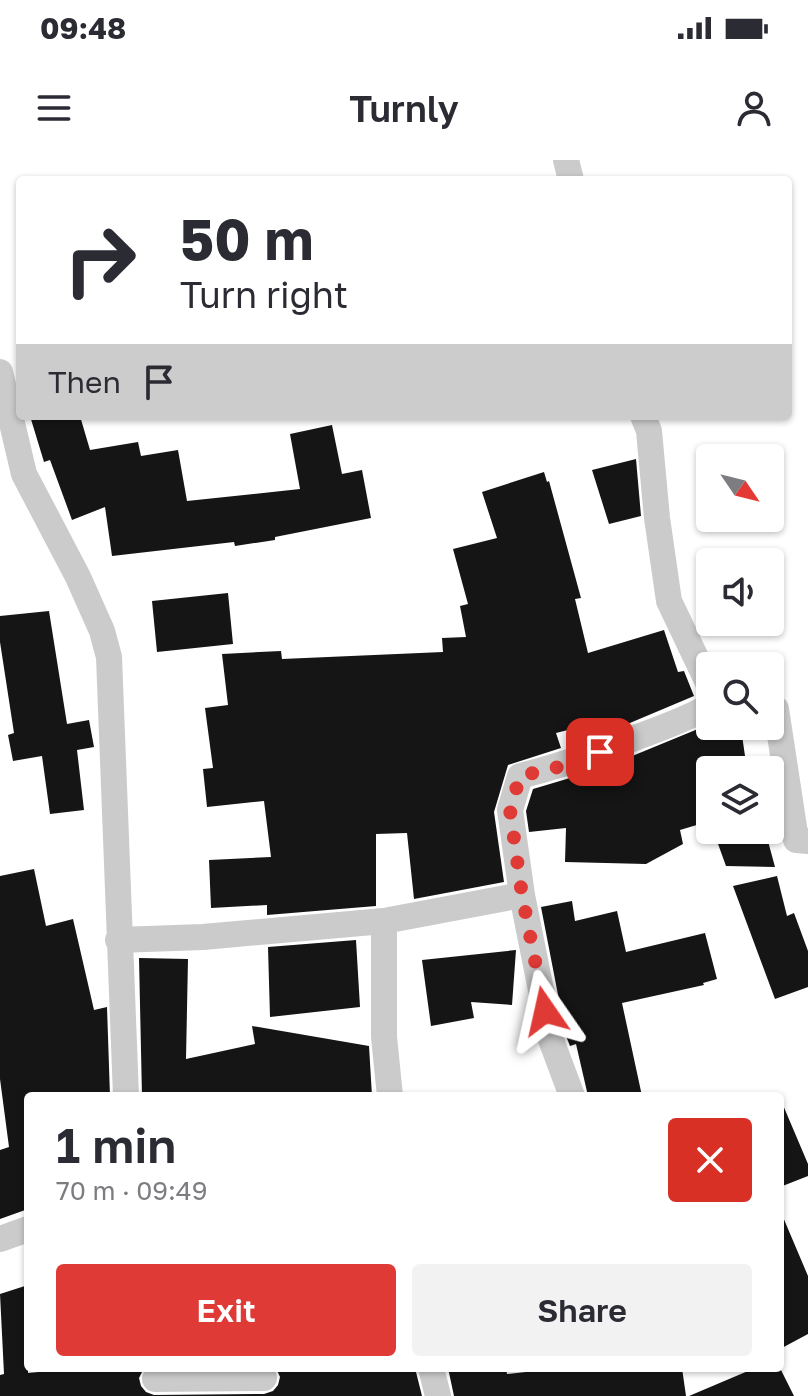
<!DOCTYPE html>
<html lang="en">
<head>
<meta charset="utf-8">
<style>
	body { margin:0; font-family:"Golos Text",sans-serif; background:#f2f2f3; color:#2b2b33; height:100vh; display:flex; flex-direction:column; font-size:30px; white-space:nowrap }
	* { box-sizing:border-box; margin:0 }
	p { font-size:26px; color:#7c7c81 }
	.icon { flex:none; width:44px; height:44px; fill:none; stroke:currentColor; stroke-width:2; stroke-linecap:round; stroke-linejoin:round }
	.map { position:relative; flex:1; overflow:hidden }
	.drawer { position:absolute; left:24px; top:932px; width:760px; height:280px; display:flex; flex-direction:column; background:#fff; border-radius:8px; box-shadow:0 2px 6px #0004 }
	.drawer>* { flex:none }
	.banner { position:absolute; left:16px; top:16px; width:776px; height:244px; border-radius:8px; box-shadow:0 2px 6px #0004; background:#fff; color:#2b2b33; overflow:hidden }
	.needle { width:52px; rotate:125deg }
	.controls { position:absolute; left:696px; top:284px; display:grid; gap:16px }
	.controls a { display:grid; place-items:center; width:88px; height:88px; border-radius:8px; background:#fff; box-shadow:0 2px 6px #0004; font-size:40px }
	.pin { position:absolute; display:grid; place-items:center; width:68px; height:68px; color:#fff; margin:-34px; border-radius:16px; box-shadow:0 4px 12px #0006 }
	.me { position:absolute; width:88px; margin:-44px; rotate:349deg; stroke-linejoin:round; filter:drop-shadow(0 0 6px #0008) }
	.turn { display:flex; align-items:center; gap:28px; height:168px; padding:0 32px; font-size:36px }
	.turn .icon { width:104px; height:104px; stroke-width:2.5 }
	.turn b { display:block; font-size:56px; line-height:68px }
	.then { display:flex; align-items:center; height:76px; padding:0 32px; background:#0003; gap:16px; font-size:30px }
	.round { display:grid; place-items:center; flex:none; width:84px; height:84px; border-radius:8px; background:#f2f2f3 }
	.summary { display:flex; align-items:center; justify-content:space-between; height:136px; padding:0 32px }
	h1 { font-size:48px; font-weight:600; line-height:60px }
	.cta { display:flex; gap:16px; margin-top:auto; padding:16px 32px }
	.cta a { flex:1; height:92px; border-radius:8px; background:#df3a36; color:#fff; font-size:32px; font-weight:600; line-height:92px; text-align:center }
	.cta a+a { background:#f2f2f3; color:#2b2b33 }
	.status { display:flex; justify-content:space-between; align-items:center; height:56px; padding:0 40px; background:#fff; direction:ltr }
	.status svg { height:22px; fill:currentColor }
	header { display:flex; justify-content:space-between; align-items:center; height:104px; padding:0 32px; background:#fff; font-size:36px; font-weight:600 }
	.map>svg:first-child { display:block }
	.building { fill:#151515 }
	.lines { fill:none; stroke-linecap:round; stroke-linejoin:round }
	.minor { stroke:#cbcbcb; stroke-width:26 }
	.route { stroke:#df3a36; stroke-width:14; stroke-dasharray:0 25.2 }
</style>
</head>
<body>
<div class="status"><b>09:48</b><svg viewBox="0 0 49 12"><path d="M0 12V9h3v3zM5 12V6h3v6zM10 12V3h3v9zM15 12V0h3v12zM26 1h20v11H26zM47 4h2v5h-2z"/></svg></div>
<header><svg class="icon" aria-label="menu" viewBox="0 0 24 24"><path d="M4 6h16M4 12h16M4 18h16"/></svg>Turnly<svg class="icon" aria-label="person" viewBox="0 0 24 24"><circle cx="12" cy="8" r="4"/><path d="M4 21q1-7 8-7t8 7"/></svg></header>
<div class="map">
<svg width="808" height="1236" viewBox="0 0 808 1236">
	<rect width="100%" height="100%" fill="#fff"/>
	<!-- building -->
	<path class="building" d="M30 256H80L90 290 138 282 141 296 178 290 187 341 300 329 290 274 332 265 342 314 362 310 371 358 275 377V380L235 386 234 382 112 396 105 347 72 360 50 300 44 302Z
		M636 299 641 356 609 364 592 310Z
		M544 312 547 322 549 321 581 438 575 439 588 493 664 470 678 512 684 511 694 536 618 568 616 558 556 573 561 588 508 605 494 652 504 722 414 739 407 673 376 674V746L267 755V745L211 748 209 700 271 697 264 641 207 647 203 609 213 608 205 548 228 545 222 494 281 491 282 499 443 492 442 478 466 477 460 446 468 444 453 389 497 378 482 332Z
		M228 433 233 484 157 492 152 441Z
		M49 451 67 564 89 560 94 587 77 590 84 650 50 654 42 596 13 601 8 575 14 573 0 482V456Z
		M710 564V580L742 575 747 610H710V661L680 670 683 684 646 704 565 702 566 668 529 672 526 651 533 629 570 618 628 613 625 599Z
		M713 670H765L775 707 726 706Z
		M34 709 46 766 73 759 94 850 107 847 110 936H28V1049L0 1059V990L9 987 0 919V716Z
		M777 716 787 756 794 753 808 791V827L775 839 733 726Z
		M572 741 575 761 617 751 626 792 705 773 717 819 703 823 704 825 622 843 642 936H588L576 884 570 886 566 876 541 747Z
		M356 780 360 847 270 857 268 787Z
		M516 790 512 845 471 842 474 858 431 866 422 800Z
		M139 798 188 799 186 899 255 884 252 866 369 886 372 936H142Z
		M780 938 808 1004V1016L780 1027Z
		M780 1050 808 1116V1174L780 1189Z
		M28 1125V1213L81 1208H144L139 1218 141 1226 146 1232 154 1235 264 1234 273 1231 278 1225 280 1217 276 1208H415L422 1236H0V1215L4 1214 0 1134Z
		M448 1208H506L507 1214 561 1208H682L686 1236H454Z
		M755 1208H780L794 1236H689Z"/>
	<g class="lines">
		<!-- minor -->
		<path class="minor" d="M566 0 571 20
			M0 212 24 314 78 417 102 471 109 497 126 936
			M643 256 649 271 657 358 669 441 710 527
			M770 546 776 549 796 680 808 681
			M522 735 551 880 572 936
			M384 761V877L390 936
			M118 780 203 777 384 761 522 735 510 650 520 616C560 606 597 593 635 578 661 568 685 560 710 546
			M0 1079 28 1069
			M431 1208 438 1236
			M155 1219 264 1218"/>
	</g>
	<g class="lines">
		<!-- route -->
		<path class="route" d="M545 851 522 735 510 650 520 616 555 608 600 592"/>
	</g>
</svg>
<div class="controls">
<a><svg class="needle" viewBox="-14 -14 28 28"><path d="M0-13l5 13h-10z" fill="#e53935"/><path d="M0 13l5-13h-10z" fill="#7c7c81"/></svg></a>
<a><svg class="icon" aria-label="sound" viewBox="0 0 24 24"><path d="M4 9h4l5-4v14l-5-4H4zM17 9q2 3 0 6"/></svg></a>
<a><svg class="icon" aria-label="search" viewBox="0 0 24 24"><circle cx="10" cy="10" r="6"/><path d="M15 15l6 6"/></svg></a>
<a><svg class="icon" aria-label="layers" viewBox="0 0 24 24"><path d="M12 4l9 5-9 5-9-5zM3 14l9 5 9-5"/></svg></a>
</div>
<div class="pin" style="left:600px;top:592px;background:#d93025"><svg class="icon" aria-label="arrive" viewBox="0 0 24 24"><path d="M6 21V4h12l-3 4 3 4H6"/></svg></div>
<svg class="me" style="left:545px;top:851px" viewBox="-20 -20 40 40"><path d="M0-17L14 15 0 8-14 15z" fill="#df3a36" stroke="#fff" stroke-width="4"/></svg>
<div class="banner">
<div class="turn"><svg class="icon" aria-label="right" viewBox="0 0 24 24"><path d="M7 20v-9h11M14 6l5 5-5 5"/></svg><div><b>50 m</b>Turn right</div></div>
<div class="then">Then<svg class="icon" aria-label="arrive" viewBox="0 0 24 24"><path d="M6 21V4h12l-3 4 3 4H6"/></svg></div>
</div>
<section class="drawer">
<div class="summary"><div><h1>1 min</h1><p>70 m · 09:49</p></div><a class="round" style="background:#d93025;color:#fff"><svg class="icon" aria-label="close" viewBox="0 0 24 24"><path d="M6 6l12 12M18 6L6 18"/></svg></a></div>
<div class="cta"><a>Exit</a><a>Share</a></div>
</section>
</div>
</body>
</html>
